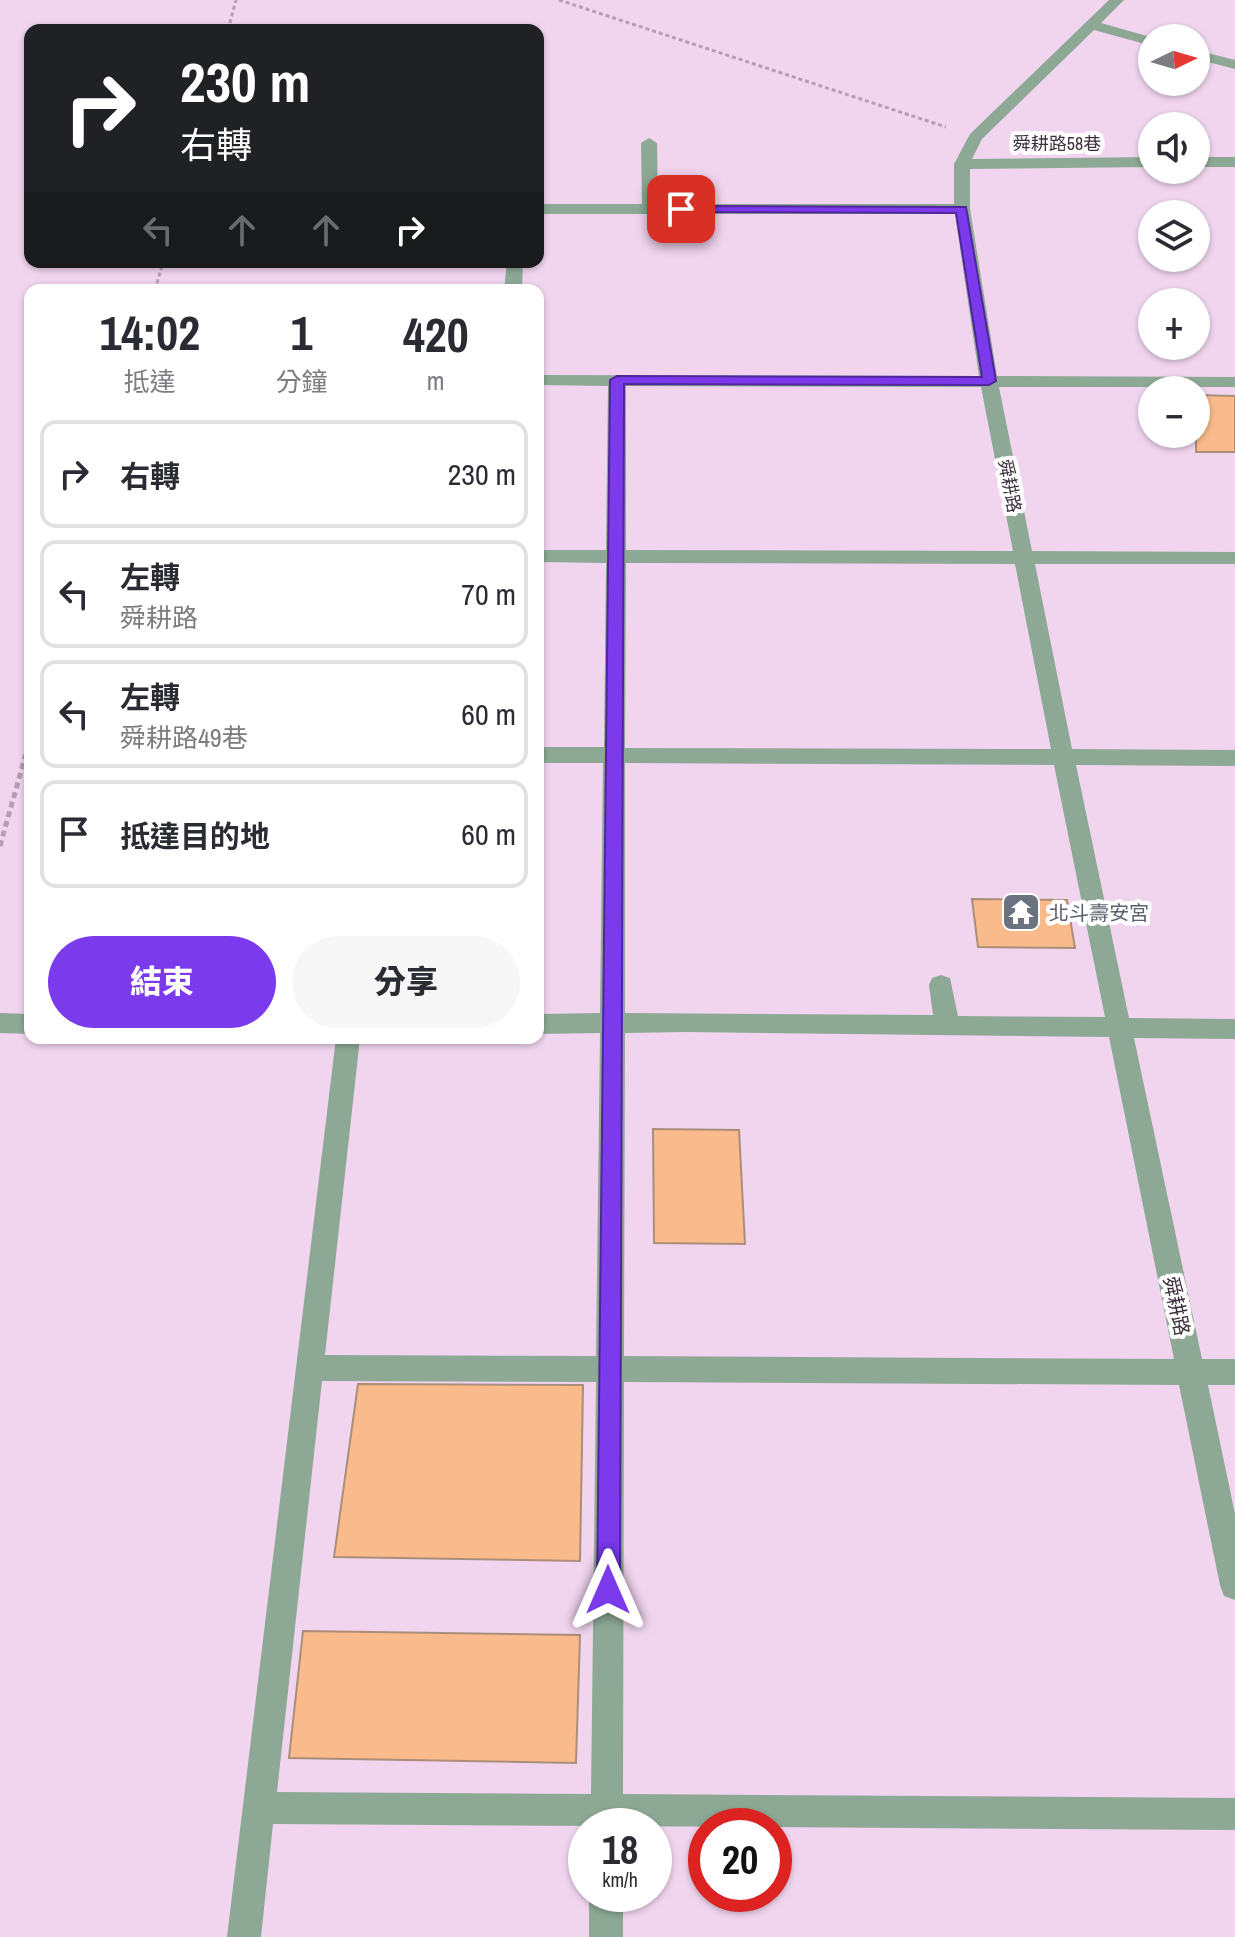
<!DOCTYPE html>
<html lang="zh-TW">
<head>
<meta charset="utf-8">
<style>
	body { margin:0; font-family:"Archivo Narrow","Noto Sans TC",sans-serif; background:#f7f7f7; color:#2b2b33; height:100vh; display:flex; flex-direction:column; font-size:30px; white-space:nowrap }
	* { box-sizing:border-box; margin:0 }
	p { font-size:26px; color:#7c7c81 }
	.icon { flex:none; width:44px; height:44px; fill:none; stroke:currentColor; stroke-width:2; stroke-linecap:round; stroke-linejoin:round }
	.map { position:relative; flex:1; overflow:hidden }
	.details { position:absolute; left:24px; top:284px; width:520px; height:760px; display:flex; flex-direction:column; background:#fff; border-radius:16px; box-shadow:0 2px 6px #0004 }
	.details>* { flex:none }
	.guide { position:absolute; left:24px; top:24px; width:520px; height:244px; border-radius:16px; box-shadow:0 2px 6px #0004; background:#202124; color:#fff; overflow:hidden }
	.needle { width:52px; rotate:85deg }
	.tools { position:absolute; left:1138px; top:24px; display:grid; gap:16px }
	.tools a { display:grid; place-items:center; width:72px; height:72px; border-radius:50%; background:#fff; box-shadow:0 2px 6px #0004; font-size:40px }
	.speed { position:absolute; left:568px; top:1808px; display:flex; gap:16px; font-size:40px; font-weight:700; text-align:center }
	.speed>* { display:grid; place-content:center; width:104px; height:104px; border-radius:50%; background:#fff; box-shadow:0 2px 6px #0004; line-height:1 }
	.speed small { font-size:20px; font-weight:400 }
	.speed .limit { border:12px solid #d22; background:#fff; color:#111 }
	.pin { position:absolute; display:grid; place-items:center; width:68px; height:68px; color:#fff; margin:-34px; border-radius:16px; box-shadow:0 4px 12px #0006 }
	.me { position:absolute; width:88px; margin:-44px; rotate:0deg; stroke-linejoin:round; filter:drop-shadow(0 0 6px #0008) }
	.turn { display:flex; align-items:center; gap:28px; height:168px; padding:0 24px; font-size:36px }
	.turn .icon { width:104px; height:104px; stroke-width:2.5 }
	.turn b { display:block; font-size:56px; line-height:68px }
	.lanes { display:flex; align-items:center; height:76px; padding:0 24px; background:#0003; justify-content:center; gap:40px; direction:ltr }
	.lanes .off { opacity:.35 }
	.eta { display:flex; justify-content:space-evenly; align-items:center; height:136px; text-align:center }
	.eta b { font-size:48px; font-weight:800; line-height:56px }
	.primary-button { display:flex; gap:16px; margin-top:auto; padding:16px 24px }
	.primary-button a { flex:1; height:92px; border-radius:48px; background:#7c3aed; color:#fff; font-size:32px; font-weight:800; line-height:92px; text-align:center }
	.primary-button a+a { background:#f7f7f7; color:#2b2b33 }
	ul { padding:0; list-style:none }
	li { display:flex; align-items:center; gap:24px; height:108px; margin:0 16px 12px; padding:0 8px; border:4px solid #e1e1e2; border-radius:16px }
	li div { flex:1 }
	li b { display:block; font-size:30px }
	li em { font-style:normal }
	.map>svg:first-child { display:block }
	.building { fill:#f9bb8b; stroke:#ab8e79; stroke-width:2 }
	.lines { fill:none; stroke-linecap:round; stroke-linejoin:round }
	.path-far2 { stroke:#b49eb3; stroke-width:3; stroke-dasharray:4 3; stroke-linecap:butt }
	.path-far1 { stroke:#b49eb3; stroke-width:4; stroke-dasharray:5 3; stroke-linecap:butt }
	.path { stroke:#b49eb3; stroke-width:5; stroke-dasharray:6 4; stroke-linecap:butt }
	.minor { fill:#8da995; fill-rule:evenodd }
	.route { fill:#7c3aed; stroke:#51269a; stroke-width:2 }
	.labels { text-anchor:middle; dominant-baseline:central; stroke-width:8; stroke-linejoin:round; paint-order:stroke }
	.far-street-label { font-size:18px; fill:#3a2f3a; stroke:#fff }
	.worship-label { font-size:20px; fill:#5b616d; stroke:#fff; text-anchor:start }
	.street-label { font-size:20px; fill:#3a2f3a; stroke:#fff }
</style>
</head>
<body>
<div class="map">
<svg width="1235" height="1937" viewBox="0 0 1235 1937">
	<rect width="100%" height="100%" fill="#f1d5ef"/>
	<!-- building -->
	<path class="building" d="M1196 395 1235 396V452H1196Z
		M972 899 1067 900 1075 948 978 947Z
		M653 1129 739 1130 745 1244 654 1243Z
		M358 1384 583 1385 580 1561 334 1557Z
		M303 1631 580 1635 576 1763 289 1758Z"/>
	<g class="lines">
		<!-- path-far2 -->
		<path class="path-far2" d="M559 0 946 127
			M228 30 236 0
			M155 290 163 262"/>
		<!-- path-far1 -->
		<path class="path-far1" d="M24 759 30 738"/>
		<!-- path -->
		<path class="path" d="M0 846 25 757"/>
		<!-- minor -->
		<path class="minor" d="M1109 0H1124L1101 23 1154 38 1152 46 1094 30 982 139 972 159 1152 157V167L970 169V209L997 376 1235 377V387H999L1032 551 1235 552V564H1035L1072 749 1235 750V766L1076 765 1129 1018 1235 1019V1039L1134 1038 1202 1359H1235V1385H1208L1235 1514V1600L1224 1596 1220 1585 1179 1385 624 1382 623 1794 1235 1798V1830L273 1824 261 1937H227L336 1038H360L325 1355 596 1356 600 1033 538 1034V1014L600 1013 603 763H538V747H604L606 563 538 562V550H606L608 386 538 385V375L979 376 955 214H538V204H642L641 143 649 138 657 143 658 204H954V164L970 134ZM626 386 981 387 1013 551 626 550ZM626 563 1015 564 1051 749 625 748ZM625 763 1054 765 1105 1017 958 1016 950 978 941 975 932 978 929 985 933 1015 625 1013ZM686 1032 1109 1037 1174 1359 624 1356 625 1033ZM322 1381 596 1382 591 1794 277 1792Z
			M1196 50 1235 60V69L1196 59Z
			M1196 157H1235V167H1196Z
			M507 262H523L522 290H504Z
			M0 1013 30 1014V1034L0 1033Z
			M589 1894H623V1937H589Z"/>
	</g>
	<!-- route -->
	<path class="route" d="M681 206 966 207 996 381 989 385 624 384 620 1590 617 1598 608 1601 600 1598 597 1590 610 380 617 376 982 377 956 213 677 212 675 209Z"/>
	<!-- icons -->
	<defs>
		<symbol id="temple-square" viewBox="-11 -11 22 22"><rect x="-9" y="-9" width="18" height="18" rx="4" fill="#6b7280" stroke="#fff"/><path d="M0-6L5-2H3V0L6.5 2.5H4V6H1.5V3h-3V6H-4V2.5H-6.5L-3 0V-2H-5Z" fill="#fff"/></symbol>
	</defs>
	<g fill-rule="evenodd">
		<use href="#temple-square" x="999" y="890" width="44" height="44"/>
	</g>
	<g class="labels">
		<!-- far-street labels -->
		<g class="far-street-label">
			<text x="1057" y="143">舜耕路58巷</text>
			<text transform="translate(1010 486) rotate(79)">舜耕路</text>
		</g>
		<!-- worship labels -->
		<g class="worship-label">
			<text x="1049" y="912">北斗壽安宮</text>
		</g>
		<!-- street labels -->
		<g class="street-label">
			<text transform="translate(1177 1306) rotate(78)">舜耕路</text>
		</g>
	</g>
</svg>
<div class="tools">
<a><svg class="needle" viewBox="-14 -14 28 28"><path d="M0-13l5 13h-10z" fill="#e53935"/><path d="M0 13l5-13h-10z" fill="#7c7c81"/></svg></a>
<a><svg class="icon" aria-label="sound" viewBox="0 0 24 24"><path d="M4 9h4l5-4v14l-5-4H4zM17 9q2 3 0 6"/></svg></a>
<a><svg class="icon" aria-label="layers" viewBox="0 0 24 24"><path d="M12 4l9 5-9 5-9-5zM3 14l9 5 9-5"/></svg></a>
<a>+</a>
<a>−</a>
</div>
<div class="speed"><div>18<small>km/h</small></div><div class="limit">20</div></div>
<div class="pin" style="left:681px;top:209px;background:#d93025"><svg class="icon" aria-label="arrive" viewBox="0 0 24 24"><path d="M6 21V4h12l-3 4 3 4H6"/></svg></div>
<svg class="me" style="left:608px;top:1590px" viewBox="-20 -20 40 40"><path d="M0-17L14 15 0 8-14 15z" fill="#7c3aed" stroke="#fff" stroke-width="4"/></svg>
<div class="guide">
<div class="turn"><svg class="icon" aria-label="right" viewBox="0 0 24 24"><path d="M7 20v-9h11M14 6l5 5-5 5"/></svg><div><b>230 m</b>右轉</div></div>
<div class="lanes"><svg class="icon off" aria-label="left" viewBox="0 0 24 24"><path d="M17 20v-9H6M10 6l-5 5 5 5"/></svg><svg class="icon off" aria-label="ahead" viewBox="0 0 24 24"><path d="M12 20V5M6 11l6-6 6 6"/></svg><svg class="icon off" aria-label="ahead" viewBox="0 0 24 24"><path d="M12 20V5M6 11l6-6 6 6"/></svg><svg class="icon" aria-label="right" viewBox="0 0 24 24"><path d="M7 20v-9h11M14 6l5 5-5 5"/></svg></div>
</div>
<section class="details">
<div class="eta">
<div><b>14:02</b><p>抵達</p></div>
<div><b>1</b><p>分鐘</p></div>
<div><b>420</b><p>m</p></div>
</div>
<ul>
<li><svg class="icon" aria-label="right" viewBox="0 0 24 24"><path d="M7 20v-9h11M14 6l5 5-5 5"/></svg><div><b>右轉</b></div><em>230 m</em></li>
<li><svg class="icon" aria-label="left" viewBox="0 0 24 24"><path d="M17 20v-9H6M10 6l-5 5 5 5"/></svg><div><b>左轉</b><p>舜耕路</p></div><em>70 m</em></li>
<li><svg class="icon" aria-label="left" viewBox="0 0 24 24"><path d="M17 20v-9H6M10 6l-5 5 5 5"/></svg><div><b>左轉</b><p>舜耕路49巷</p></div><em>60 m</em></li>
<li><svg class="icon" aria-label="arrive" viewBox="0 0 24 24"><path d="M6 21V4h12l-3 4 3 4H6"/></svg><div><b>抵達目的地</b></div><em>60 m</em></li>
</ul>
<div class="primary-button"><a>結束</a><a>分享</a></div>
</section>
</div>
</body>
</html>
